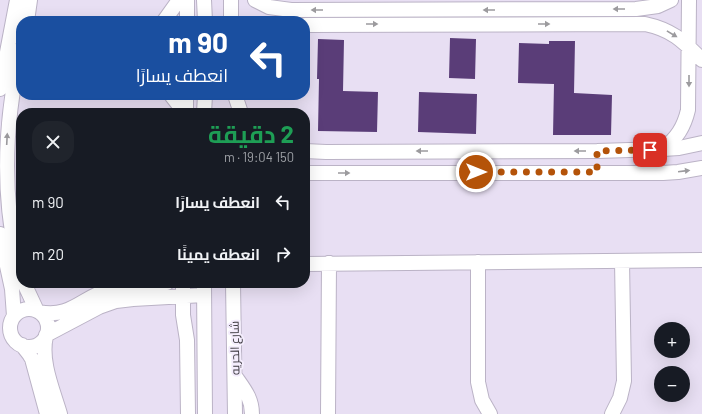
<!DOCTYPE html>
<html lang="ar">
<head>
<meta charset="utf-8">
<style>
	body { margin:0; font-family:Barlow,Cairo,sans-serif; background:#20242c; color:#f1f3f6; direction:rtl; height:100vh; display:flex; flex-direction:column; font-size:15px; white-space:nowrap }
	* { box-sizing:border-box; margin:0 }
	p { font-size:13px; color:#9ea1a6 }
	.icon { flex:none; width:22px; height:22px; fill:none; stroke:currentColor; stroke-width:2; stroke-linecap:round; stroke-linejoin:round }
	.map { position:relative; flex:1; overflow:hidden; direction:ltr }
	.side { position:absolute; left:16px; top:108px; width:294px; height:180px; display:flex; flex-direction:column; background:#171b24; border-radius:16px; box-shadow:0 4px 16px #0002; direction:rtl }
	.side>* { flex:none }
	.top-card { position:absolute; left:16px; top:16px; width:294px; height:84px; border-radius:16px; box-shadow:0 4px 16px #0002; direction:rtl; background:#1a4fa0; color:#fff; overflow:hidden }
	.buttons { position:absolute; left:654px; top:322px; display:grid; gap:8px }
	.buttons a { display:grid; place-items:center; width:36px; height:36px; border-radius:50%; background:#171b24; box-shadow:0 4px 16px #0002; font-size:20px }
	.pin { position:absolute; display:grid; place-items:center; width:34px; height:34px; color:#fff; margin:-17px; border-radius:8px; box-shadow:0 2px 6px #0006 }
	.me { position:absolute; width:44px; margin:-22px; rotate:90deg; stroke-linejoin:round; filter:drop-shadow(0 0 3px #0008) }
	.turn { display:flex; align-items:center; gap:14px; height:84px; padding:0 16px; font-size:18px }
	.turn .icon { width:52px; height:52px; stroke-width:2.5 }
	.turn b { display:block; font-size:28px; line-height:34px }
	.round { display:grid; place-items:center; flex:none; width:42px; height:42px; border-radius:16px; background:#20242c }
	.overview { display:flex; align-items:center; justify-content:space-between; height:68px; padding:0 16px }
	h1 { font-size:24px; font-weight:700; line-height:30px; color:#1e9e55 }
	ul { padding:0; list-style:none }
	li { display:flex; align-items:center; gap:12px; height:52px; padding:0 16px }
	li div { flex:1 }
	li b { display:block; font-size:15px }
	li em { font-style:normal }
	.map>svg:first-child { display:block }
	.building { fill:#5a3d78 }
	.lines { fill:none; stroke-linecap:round; stroke-linejoin:round }
	.minor-casing { stroke:#bbb3c6; stroke-width:16 }
	.minor { stroke:#fff; stroke-width:14 }
	.oneway { fill:#9c9b9e }
	.route { stroke:#b45309; stroke-width:7; stroke-dasharray:0 12.6 }
	.labels { text-anchor:middle; dominant-baseline:central; stroke-width:4; stroke-linejoin:round; paint-order:stroke }
	.street-label { font-size:12px; fill:#3a373e; stroke:#f4edfd }
</style>
</head>
<body>
<div class="map">
<svg width="702" height="414" viewBox="0 0 702 414">
	<rect width="100%" height="100%" fill="#e8dff3"/>
	<!-- building -->
	<path class="building" d="M450 38 476 39 475 79 449 78Z
		M318 39 344 40 343 91 378 92 377 132 318 131 319 79H317Z
		M549 41H575L574 93 612 95 611 135H553L554 84 518 83 519 43 549 44Z
		M419 92 477 94 476 134 418 132Z"/>
	<g class="lines">
		<defs>
			<path id="minor" d="M204 0 205 21
				M231 0V21
				M255 0 269 7 291 10 636 9 658 6 671 0
				M27 21 30 0
				M164 21 179 0
				M187 21V0
				M305 25 645 24C673 30 683 41 702 60
				M21 49C4 123 1 200 21 275
				M0 89 17 0
				M171 95 185 113
				M235 95 241 113
				M186 113V95
				M204 113 205 95
				M663 149C677 138 684 127 688 110L689 0
				M305 151 326 152 597 151 663 149 679 148 702 143
				M305 173H663L678 172 702 168
				M0 234 12 289 14 316
				M478 262V382L482 400 490 414
				M305 264 702 260
				M24 283 37 311
				M183 283V315L187 340 188 414
				M204 283 205 414
				M233 283 235 414
				M10 328a19 19 0 1 1 38 0a19 19 0 1 1-38 0Z
				M39 312C71 319 83 296 111 289 130 284 148 287 167 283
				M46 335 99 307 116 301 133 299 204 295
				M46 336C40 361 53 390 60 414
				M22 345 29 354 32 359 47 414
				M235 376C244 389 252 398 252 414
				M328 414 329 263
				M612 414 620 398 624 381 622 261"/>
		</defs>
		<!-- minor casing -->
		<use href="#minor" class="minor-casing"/>
		<!-- minor -->
		<use href="#minor" class="minor"/>
	</g>
	<!-- one-way arrows -->
	<defs><path id="oneway-solid" d="M-6-.8H1V-3.2L6.5 0L1 3.2V.8H-6Z"/></defs>
	<g class="oneway">
		<use href="#oneway-solid" transform="translate(619 9) rotate(180)"/>
		<use href="#oneway-solid" transform="translate(317 10) rotate(180)"/>
		<use href="#oneway-solid" transform="translate(489 10) rotate(180)"/>
		<use href="#oneway-solid" transform="translate(372 24)"/>
		<use href="#oneway-solid" transform="translate(544 24)"/>
		<use href="#oneway-solid" transform="translate(672 34) rotate(31)"/>
		<use href="#oneway-solid" transform="translate(689 81) rotate(90)"/>
		<use href="#oneway-solid" transform="translate(7 139) rotate(-87)"/>
		<use href="#oneway-solid" transform="translate(422 151) rotate(180)"/>
		<use href="#oneway-solid" transform="translate(580 151) rotate(180)"/>
		<use href="#oneway-solid" transform="translate(684 171) rotate(-7)"/>
		<use href="#oneway-solid" transform="translate(344 173)"/>
	</g>
	<g class="lines">
		<!-- route -->
		<path class="route" d="M476 172H597V151L650 150"/>
	</g>
	<g class="labels">
		<!-- street labels -->
		<g class="street-label">
			<text transform="translate(234 348) rotate(-91)">شارع الحريه</text>
		</g>
	</g>
</svg>
<div class="buttons">
<a>+</a>
<a>−</a>
</div>
<div class="pin" style="left:650px;top:150px;background:#d93025"><svg class="icon" aria-label="arrive" viewBox="0 0 24 24"><path d="M6 21V4h12l-3 4 3 4H6"/></svg></div>
<svg class="me" style="left:476px;top:172px" viewBox="-20 -20 40 40"><circle r="17" fill="#b45309" stroke="#fff" stroke-width="3"/><path d="M0-11L8 9 0 5-8 9z" fill="#fff"/></svg>
<div class="top-card">
<div class="turn"><svg class="icon" aria-label="left" viewBox="0 0 24 24"><path d="M17 20v-9H6M10 6l-5 5 5 5"/></svg><div><b>90 m</b>انعطف يسارًا</div></div>
</div>
<section class="side">
<div class="overview"><div><h1>2 دقيقة</h1><p>150 m · 19:04</p></div><a class="round"><svg class="icon" aria-label="close" viewBox="0 0 24 24"><path d="M6 6l12 12M18 6L6 18"/></svg></a></div>
<ul>
<li><svg class="icon" aria-label="left" viewBox="0 0 24 24"><path d="M17 20v-9H6M10 6l-5 5 5 5"/></svg><div><b>انعطف يسارًا</b></div><em>90 m</em></li>
<li><svg class="icon" aria-label="right" viewBox="0 0 24 24"><path d="M7 20v-9h11M14 6l5 5-5 5"/></svg><div><b>انعطف يمينًا</b></div><em>20 m</em></li>
</ul>
</section>
</div>
</body>
</html>
